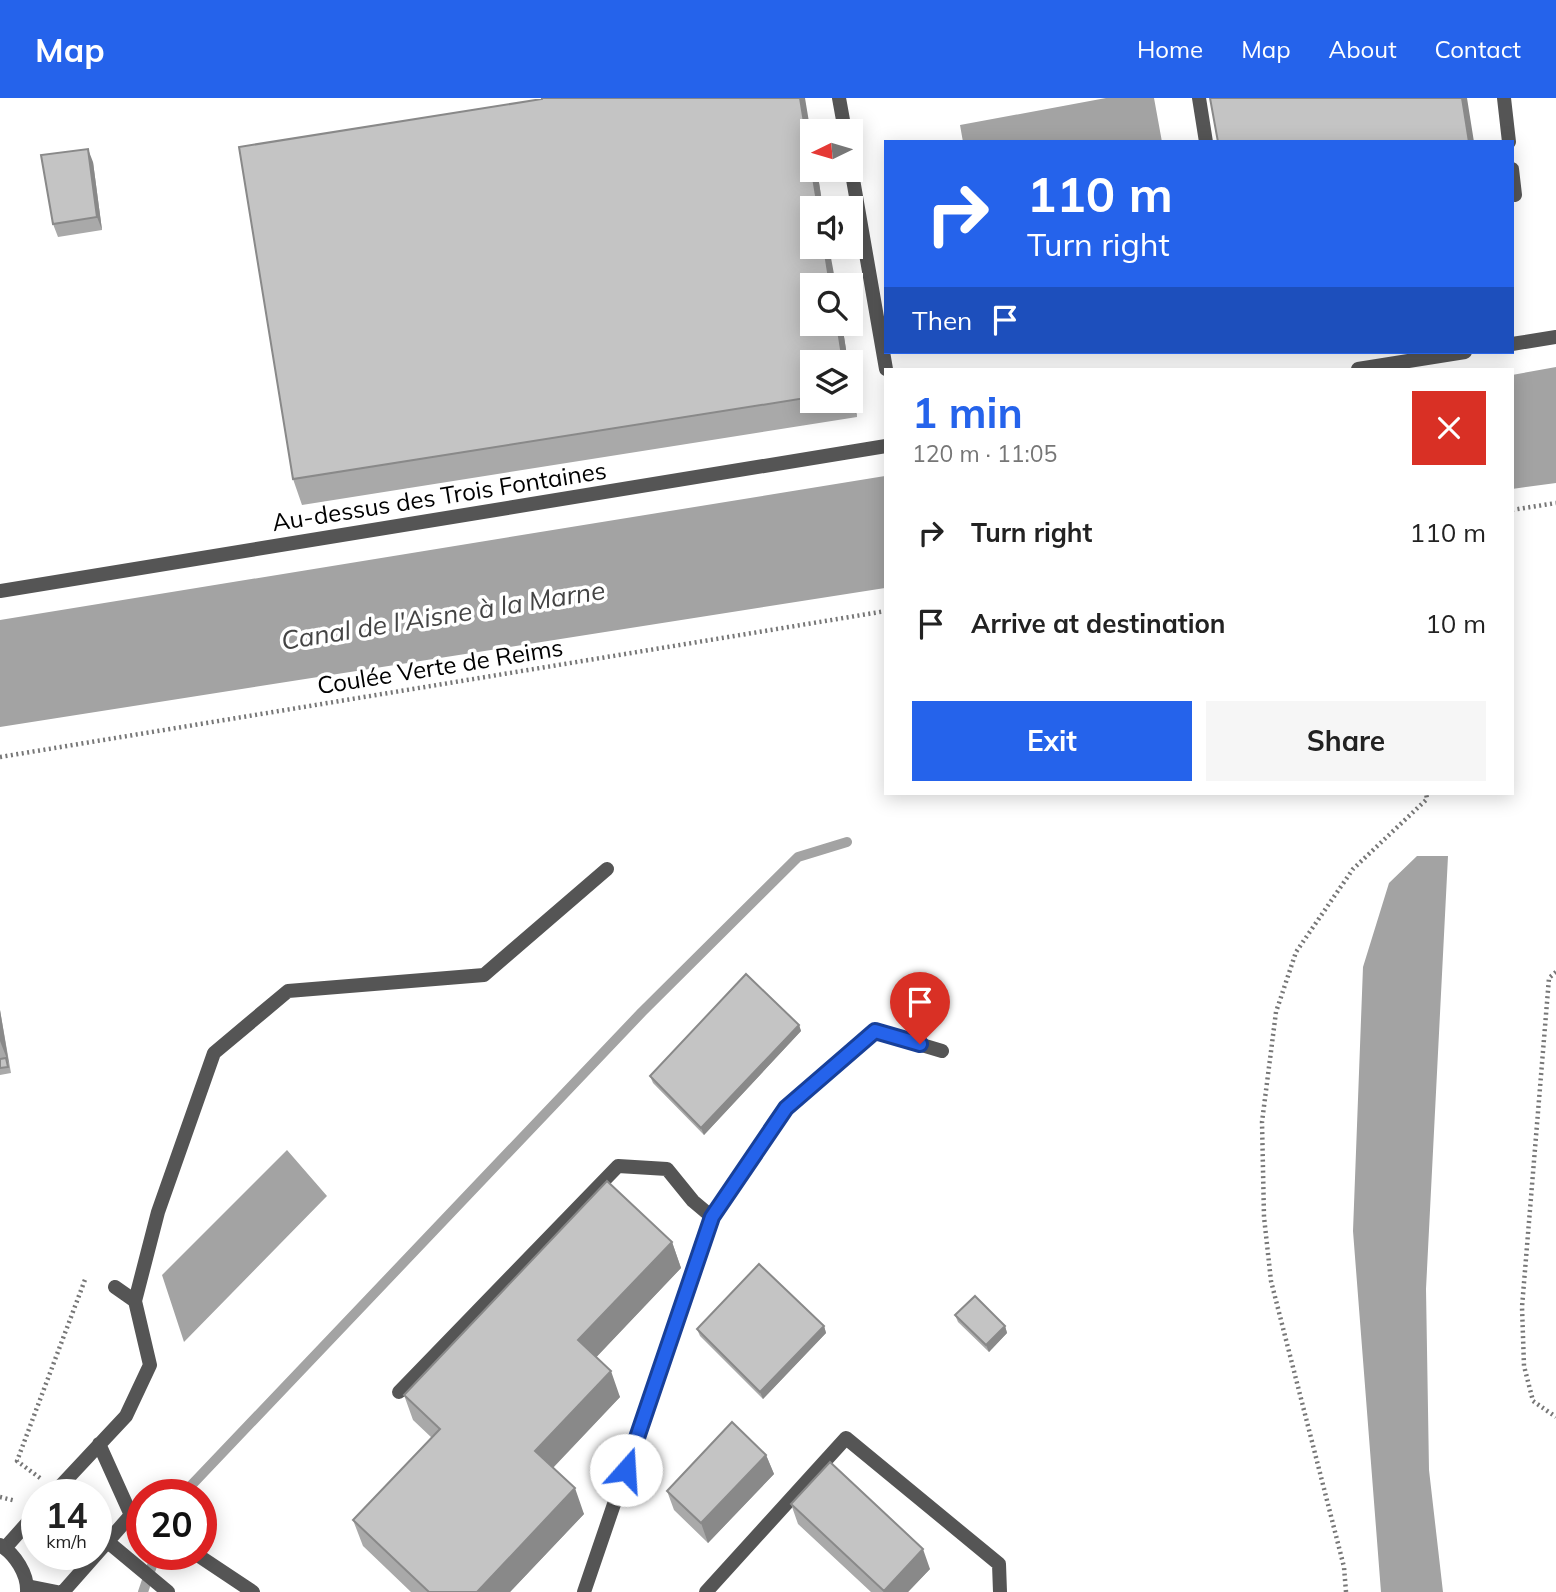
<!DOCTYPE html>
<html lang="en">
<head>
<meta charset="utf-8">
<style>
	body { margin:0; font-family:Mulish,sans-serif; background:#f6f6f6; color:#222; height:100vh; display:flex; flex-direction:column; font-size:26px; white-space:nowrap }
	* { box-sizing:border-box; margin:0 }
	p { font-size:23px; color:#767676 }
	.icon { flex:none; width:38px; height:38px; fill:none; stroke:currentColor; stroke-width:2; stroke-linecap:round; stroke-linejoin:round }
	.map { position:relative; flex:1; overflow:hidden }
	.side { position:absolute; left:884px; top:270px; width:630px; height:427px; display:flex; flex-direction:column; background:#fff; border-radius:0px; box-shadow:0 4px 18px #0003 }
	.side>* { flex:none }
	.guide { position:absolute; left:884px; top:42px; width:630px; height:214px; border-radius:0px; box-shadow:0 4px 18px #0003; background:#2563eb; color:#fff; overflow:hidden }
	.needle { width:46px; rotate:265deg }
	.controls { position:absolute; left:800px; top:21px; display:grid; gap:14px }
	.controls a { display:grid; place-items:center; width:63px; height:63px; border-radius:0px; background:#fff; box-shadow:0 4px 18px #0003; font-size:35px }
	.speed { position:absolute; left:21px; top:1381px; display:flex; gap:14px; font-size:35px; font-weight:700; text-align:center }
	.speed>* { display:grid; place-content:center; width:91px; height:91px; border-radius:50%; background:#fff; box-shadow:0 4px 18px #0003; line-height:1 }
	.speed small { font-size:18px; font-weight:400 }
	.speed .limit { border:10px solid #d22; background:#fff; color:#111 }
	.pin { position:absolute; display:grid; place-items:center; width:60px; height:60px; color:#fff; margin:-72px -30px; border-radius:50% 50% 50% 0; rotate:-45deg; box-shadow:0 0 7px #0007 }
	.pin .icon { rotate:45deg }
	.me { position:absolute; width:77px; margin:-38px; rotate:19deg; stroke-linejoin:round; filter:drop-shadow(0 0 5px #0008) }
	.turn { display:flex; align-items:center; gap:24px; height:147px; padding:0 28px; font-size:32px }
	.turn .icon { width:91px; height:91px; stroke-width:2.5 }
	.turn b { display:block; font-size:49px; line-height:60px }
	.then { display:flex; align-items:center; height:66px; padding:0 28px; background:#0003; gap:14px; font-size:26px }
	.round { display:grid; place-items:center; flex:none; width:74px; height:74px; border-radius:0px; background:#f6f6f6 }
	.headline { display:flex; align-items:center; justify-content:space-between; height:119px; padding:0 28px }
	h1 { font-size:42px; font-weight:700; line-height:52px; color:#2563eb }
	.action { display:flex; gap:14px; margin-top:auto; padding:14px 28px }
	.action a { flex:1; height:80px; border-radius:0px; background:#2563eb; color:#fff; font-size:28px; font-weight:700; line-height:80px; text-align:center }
	.action a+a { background:#f6f6f6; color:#222 }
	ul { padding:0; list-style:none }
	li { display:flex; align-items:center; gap:21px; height:91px; padding:0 28px }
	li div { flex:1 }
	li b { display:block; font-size:26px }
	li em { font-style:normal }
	header { display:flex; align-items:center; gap:42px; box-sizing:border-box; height:98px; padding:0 35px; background:#2563eb; color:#fff }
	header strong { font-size:33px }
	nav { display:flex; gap:38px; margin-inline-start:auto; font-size:24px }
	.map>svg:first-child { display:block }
	.water { fill:#a3a3a3 }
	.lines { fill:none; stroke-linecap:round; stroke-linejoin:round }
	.stream { stroke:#a3a3a3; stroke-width:10 }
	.path { stroke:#777; stroke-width:4.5; stroke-dasharray:2 3.5; stroke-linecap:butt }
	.lane { stroke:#555; stroke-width:14 }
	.street { stroke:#555; stroke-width:14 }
	.wall { fill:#a9a9a9 }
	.shaded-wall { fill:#898989 }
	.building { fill:#c4c4c4; stroke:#898989; stroke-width:2 }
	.route-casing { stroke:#184099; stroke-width:18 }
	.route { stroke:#2563eb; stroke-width:12 }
	.labels { text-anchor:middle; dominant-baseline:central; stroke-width:7; stroke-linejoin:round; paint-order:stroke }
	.street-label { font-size:24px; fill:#000; stroke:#fff }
	.water-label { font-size:26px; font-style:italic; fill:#444; stroke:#fff }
</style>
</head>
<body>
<header>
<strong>Map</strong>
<nav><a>Home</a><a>Map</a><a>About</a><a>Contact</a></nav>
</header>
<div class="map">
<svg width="1556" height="1494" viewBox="0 0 1556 1494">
	<rect width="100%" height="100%" fill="#fff"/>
	<!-- water -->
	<path class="water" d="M1106 0H1154L1162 44H963L960 27Z
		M1556 269V385L1512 391V277Z
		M885 378V490L0 629V522Z
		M1417 758H1448L1426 1191 1429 1372 1443 1494H1381L1353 1133 1363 869 1389 785Z
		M287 1052 327 1098 184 1244 162 1177Z"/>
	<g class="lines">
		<!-- stream -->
		<path class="stream" d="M183 1396 642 914 798 759 847 744
			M143 1494 156 1456"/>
		<!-- path -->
		<path class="path" d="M1512 412 1556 405
			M0 659 886 513
			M1556 874 1549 880 1522 1209 1524 1268 1533 1303 1556 1319
			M40 1380 17 1363 86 1179
			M0 1399 16 1403
			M1346 1494 1344 1469 1271 1183 1264 1119 1262 1024 1276 914 1296 854 1353 771 1427 701 1426 695"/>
		<!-- lane -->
		<path class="lane" d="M839 0 845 33
			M1199 0 1206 44
			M1504 0 1509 44
			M850 64 886 271
			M1512 71 1515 97
			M1512 246 1556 239
			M1358 271 1465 254
			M0 493 886 348
			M135 1203 158 1114 214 955 288 893 484 877 607 771
			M399 1294 618 1068 667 1071 693 1103 712 1119
			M53 1396 126 1318 150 1267 135 1203 115 1189
			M108 1444 168 1494
			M5 1450 37 1414
			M196 1456 253 1494
			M27 1488 57 1494
			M63 1494 131 1417 99 1346
			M584 1494 712 1119 786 1010 875 933 942 953
			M706 1494 846 1340 999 1466 1000 1494"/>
		<!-- street -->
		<path class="street" d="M0 1447C15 1456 28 1476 27 1494"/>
	</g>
	<!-- wall -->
	<path class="wall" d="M93 64 102 132 58 139 53 126Z
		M817 72 823 110H812V226H842L848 264H812V303H850V279L857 319 302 407 293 381Z
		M0 912 11 975 0 977Z
		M799 927 801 933 704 1037 653 985 650 978Z
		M672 1144 681 1170 596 1259 620 1299 553 1370 584 1416 510 1494H411L363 1448 353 1422 432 1340 413 1322 404 1297Z
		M955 1217 1005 1228 1007 1235 989 1254 958 1224Z
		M824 1228 826 1235 763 1301 700 1238 697 1231Z
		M766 1357 774 1376 708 1445 674 1412 667 1393Z
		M791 1406 930 1471 908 1494H871L798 1426Z"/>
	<!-- shaded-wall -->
	<path class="shaded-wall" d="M800 0H805L812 42V72H817L823 110H818Z
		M1462 0H1467L1474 44H1469Z
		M88 51 93 64 102 132 97 119Z
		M824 149H829L836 187H830Z
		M837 226H842L848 264H843Z
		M850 279 857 319 850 301Z
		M0 912 9 966 0 943Z
		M799 927 801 933 704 1037 701 1030Z
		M672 1144 681 1170 588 1268 578 1242Z
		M824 1228 826 1235 763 1301 760 1294Z
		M1005 1228 1007 1235 989 1254 986 1247Z
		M611 1273 620 1299 544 1379 535 1353Z
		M766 1357 774 1376 708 1445 701 1425Z
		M575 1390 584 1416 510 1494H477Z
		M923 1451 930 1471 908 1494H884V1493Z"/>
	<!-- building -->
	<path class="building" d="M542 0H800L818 110H812V149H824L830 187H812V226H837L843 264H812V299L293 381 239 49 542 1Z
		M1210 0H1462L1469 44H1218Z
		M88 51 97 119 53 126 41 57Z
		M746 876 799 927 701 1030 650 978Z
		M6 960 8 969 0 970V961Z
		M607 1083 672 1144 578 1242 611 1273 535 1353 575 1390 477 1494H429L353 1422 440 1331 404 1297Z
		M759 1166 824 1228 760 1294 697 1231Z
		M975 1198 1005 1228 986 1247 955 1217Z
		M732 1324 766 1357 701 1425 667 1393Z
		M830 1364 923 1451 884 1493 791 1406Z"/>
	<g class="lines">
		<defs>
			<path id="route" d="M626 1372 712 1119 786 1010 875 933 920 946"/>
		</defs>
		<!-- route casing -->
		<use href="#route" class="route-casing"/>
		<!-- route -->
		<use href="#route" class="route"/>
	</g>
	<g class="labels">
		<!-- street labels -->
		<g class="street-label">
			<text transform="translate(439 398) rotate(-9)">Au-dessus des Trois Fontaines</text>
			<text transform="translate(440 568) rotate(-9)">Coulée Verte de Reims</text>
		</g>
		<!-- water labels -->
		<g class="water-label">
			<text transform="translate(443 517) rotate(-9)">Canal de l'Aisne à la Marne</text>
		</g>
	</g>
</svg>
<div class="controls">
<a><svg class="needle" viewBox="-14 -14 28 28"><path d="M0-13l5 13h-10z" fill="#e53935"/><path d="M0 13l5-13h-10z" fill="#767676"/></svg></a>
<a><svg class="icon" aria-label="sound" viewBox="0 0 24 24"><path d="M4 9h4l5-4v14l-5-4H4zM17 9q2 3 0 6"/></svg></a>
<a><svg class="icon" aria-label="search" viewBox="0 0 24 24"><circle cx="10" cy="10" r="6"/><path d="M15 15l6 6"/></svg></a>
<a><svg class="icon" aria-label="layers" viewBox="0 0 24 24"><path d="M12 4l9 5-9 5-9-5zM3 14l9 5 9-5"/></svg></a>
</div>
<div class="speed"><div>14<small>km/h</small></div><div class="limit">20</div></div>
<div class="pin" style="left:920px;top:946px;background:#d93025"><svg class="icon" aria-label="arrive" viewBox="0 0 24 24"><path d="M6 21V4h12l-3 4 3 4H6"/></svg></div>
<svg class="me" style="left:626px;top:1372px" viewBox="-20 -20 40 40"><circle r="19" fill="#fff"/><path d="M0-13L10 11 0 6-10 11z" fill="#2563eb"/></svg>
<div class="guide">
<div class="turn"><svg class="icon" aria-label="right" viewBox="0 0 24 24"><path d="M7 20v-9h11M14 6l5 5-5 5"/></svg><div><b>110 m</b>Turn right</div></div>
<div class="then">Then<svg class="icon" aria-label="arrive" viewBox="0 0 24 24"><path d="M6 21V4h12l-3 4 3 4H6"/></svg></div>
</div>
<section class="side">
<div class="headline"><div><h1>1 min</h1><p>120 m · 11:05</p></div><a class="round" style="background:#d93025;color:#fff"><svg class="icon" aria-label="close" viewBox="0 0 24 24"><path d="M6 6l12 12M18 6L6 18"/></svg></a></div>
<ul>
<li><svg class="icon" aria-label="right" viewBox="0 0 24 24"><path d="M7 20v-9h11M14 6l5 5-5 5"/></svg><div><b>Turn right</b></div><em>110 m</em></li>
<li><svg class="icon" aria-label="arrive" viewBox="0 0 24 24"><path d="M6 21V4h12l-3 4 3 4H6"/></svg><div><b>Arrive at destination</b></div><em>10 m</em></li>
</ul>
<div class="action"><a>Exit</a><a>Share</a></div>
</section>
</div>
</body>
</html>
